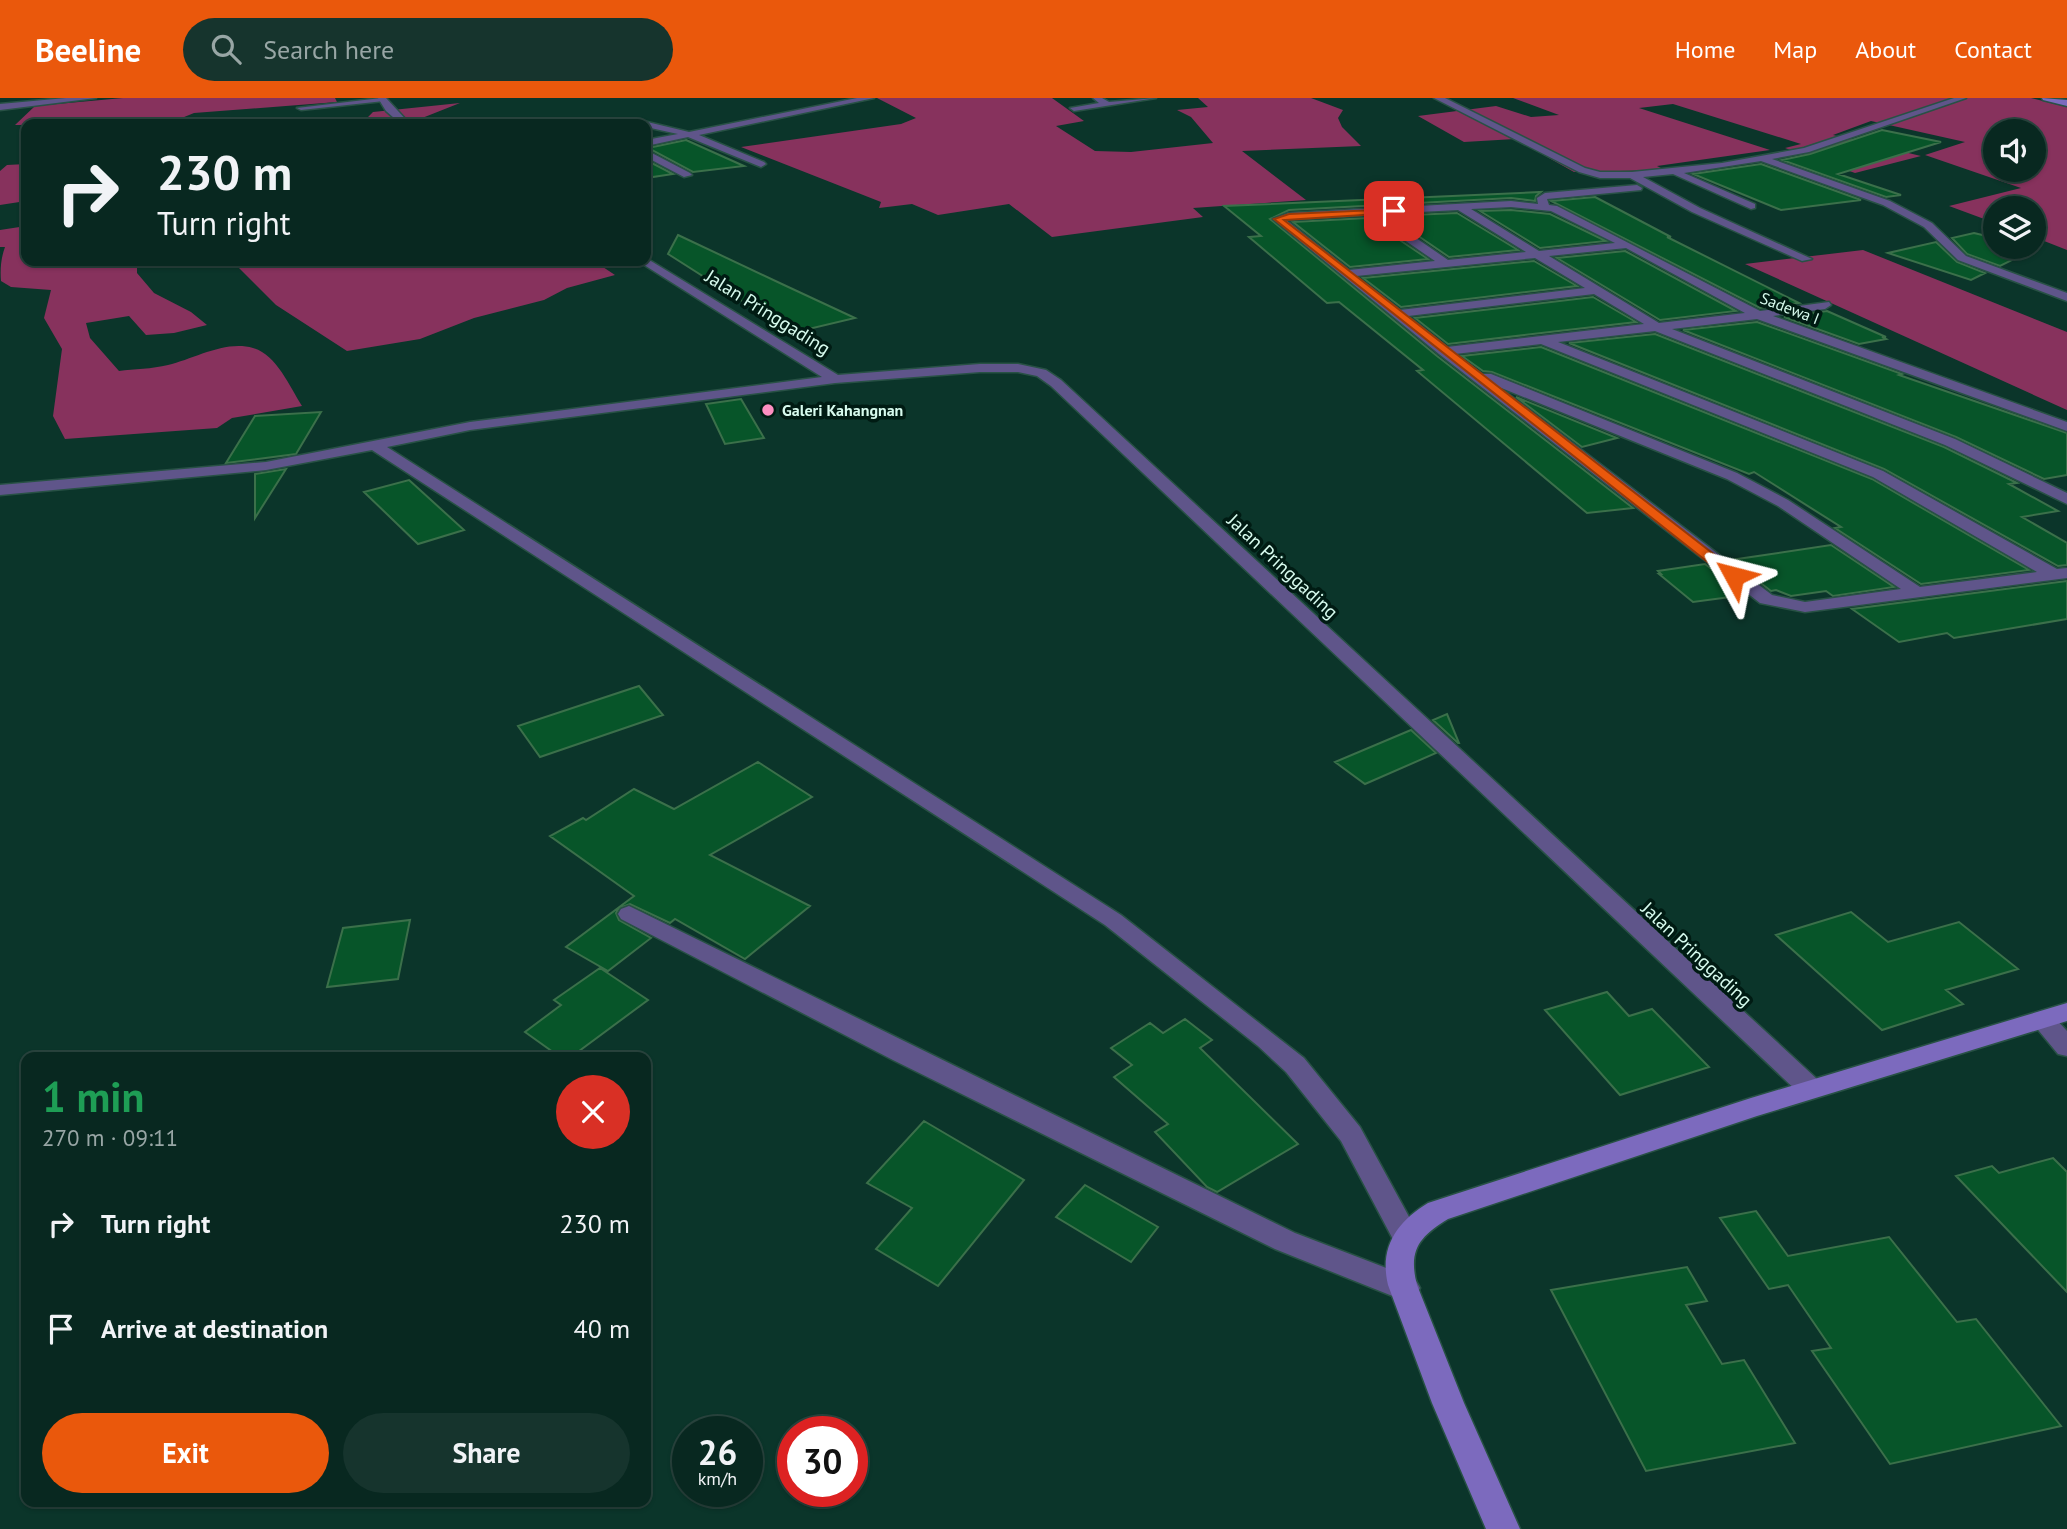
<!DOCTYPE html>
<html lang="en">
<head>
<meta charset="utf-8">
<style>
	body { margin:0; font-family:"PT Sans",sans-serif; background:#16342d; color:#f1f3f6; height:100vh; display:flex; flex-direction:column; font-size:26px; white-space:nowrap }
	* { box-sizing:border-box; margin:0 }
	p { font-size:23px; color:#98a6a5 }
	.icon { flex:none; width:38px; height:38px; fill:none; stroke:currentColor; stroke-width:2; stroke-linecap:round; stroke-linejoin:round }
	.map { position:relative; flex:1; overflow:hidden }
	.details { position:absolute; left:21px; top:954px; width:630px; height:455px; display:flex; flex-direction:column; background:#082820; border-radius:14px; box-shadow:0 2px 5px #0004,0 0 0 2px #29443e }
	.details>* { flex:none }
	.banner { position:absolute; left:21px; top:21px; width:630px; height:147px; border-radius:14px; box-shadow:0 2px 5px #0004,0 0 0 2px #29443e; background:#082820; color:#f1f3f6; overflow:hidden }
	.controls { position:absolute; left:1983px; top:21px; display:grid; gap:14px }
	.controls a { display:grid; place-items:center; width:63px; height:63px; border-radius:50%; background:#082820; box-shadow:0 2px 5px #0004,0 0 0 2px #29443e; font-size:35px }
	.speed { position:absolute; left:672px; top:1318px; display:flex; gap:14px; font-size:35px; font-weight:700; text-align:center }
	.speed>* { display:grid; place-content:center; width:91px; height:91px; border-radius:50%; background:#082820; box-shadow:0 2px 5px #0004,0 0 0 2px #29443e; line-height:1 }
	.speed small { font-size:18px; font-weight:400 }
	.speed .limit { border:10px solid #d22; background:#fff; color:#111 }
	.pin { position:absolute; display:grid; place-items:center; width:60px; height:60px; color:#fff; margin:-30px; border-radius:14px; box-shadow:0 4px 10px #0006 }
	.me { position:absolute; width:77px; margin:-38px; rotate:308deg; stroke-linejoin:round; filter:drop-shadow(0 0 5px #0008) }
	.turn { display:flex; align-items:center; gap:24px; height:147px; padding:0 21px; font-size:32px }
	.turn .icon { width:91px; height:91px; stroke-width:2.5 }
	.turn b { display:block; font-size:49px; line-height:60px }
	.round { display:grid; place-items:center; flex:none; width:74px; height:74px; border-radius:37px; background:#16342d }
	.summary { display:flex; align-items:center; justify-content:space-between; height:119px; padding:0 21px }
	h1 { font-size:42px; font-weight:700; line-height:52px; color:#1e9e55 }
	.primary-button { display:flex; gap:14px; margin-top:auto; padding:14px 21px }
	.primary-button a { flex:1; height:80px; border-radius:42px; background:#ea580c; color:#fff; font-size:28px; font-weight:700; line-height:80px; text-align:center }
	.primary-button a+a { background:#16342d; color:#f1f3f6 }
	ul { padding:0; list-style:none }
	li { display:flex; align-items:center; gap:21px; height:105px; padding:0 21px }
	li div { flex:1 }
	li b { display:block; font-size:26px }
	li em { font-style:normal }
	header { display:flex; align-items:center; gap:42px; box-sizing:border-box; height:98px; padding:0 35px; background:#ea580c; color:#fff }
	header strong { font-size:33px }
	nav { display:flex; gap:38px; margin-inline-start:auto; font-size:24px }
	.search { width:490px; height:63px; background:#16342d; display:flex; align-items:center; gap:18px; box-sizing:border-box; padding:0 24px; border-radius:38px; color:#98a6a5; font-size:26px }
	.map>svg:first-child { display:block }
	.forest { fill:#87325d; fill-rule:evenodd }
	.building { fill:#075529; stroke:#3b704a; stroke-width:2 }
	.lines { fill:none; stroke-linecap:round; stroke-linejoin:round }
	.lane-casing { stroke:#285145; stroke-width:3 }
	.street-casing { stroke:#285145; stroke-width:3 }
	.secondary-casing { stroke:#285145; stroke-width:3 }
	.lane { fill:#5f558a; fill-rule:evenodd }
	.street { fill:#5f558a; fill-rule:evenodd }
	.secondary { fill:#7c6abe; fill-rule:evenodd }
	.route { fill:#ea580c; stroke:#983908; stroke-width:2 }
	.poi-dot { fill:#fc8fc1; stroke:#001b13; stroke-width:2.5 }
	.labels { text-anchor:middle; dominant-baseline:central; stroke-width:7; stroke-linejoin:round; paint-order:stroke }
	.far-street-label { font-size:16px; fill:#d7fbee; stroke:#001b13 }
	.far-poi-label { font-size:16px; font-weight:bold; fill:#d7fbee; stroke:#001b13; text-anchor:start }
	.street-label { font-size:19px; fill:#d7fbee; stroke:#001b13 }
</style>
</head>
<body>
<header>
<strong>Beeline</strong>
<div class="search"><svg class="icon" aria-label="search" viewBox="0 0 24 24"><circle cx="10" cy="10" r="6"/><path d="M15 15l6 6"/></svg>Search here</div>
<nav><a>Home</a><a>Map</a><a>About</a><a>Contact</a></nav>
</header>
<div class="map">
<svg width="2067" height="1431" viewBox="0 0 2067 1431">
	<rect width="100%" height="100%" fill="#0b352a"/>
	<!-- forest -->
	<path class="forest" d="M123 0H335L337 4 194 15 167 26 15 27 35 8Z
		M877 0H1052L1084 23 1056 28 1095 53 1131 54 1213 45 1191 19 1177 12 1208 9 1198 0H1311L1343 12 1338 20 1342 29 1361 48 1242 53 1306 102 1193 110 1203 119 1052 139 1009 106 938 117 912 106 879 110 881 104 741 49 901 26 916 20Z
		M1513 0H2031L2067 9V152L2034 139V110H1995V125L1949 108 2021 90 1925 57 1965 44 1871 23 1833 37 1921 58 1855 75 1785 50 1801 46 1673 6 1639 10 1770 52 1657 68 1665 72 1574 74 1515 41 1464 44 1418 18 1496 8 1531 19 1559 17ZM1995 33H2034V72H1995Z
		M460 5 407 26H361L373 14Z
		M26 63V103L0 107V73L7 67 26 66Z
		M26 128V163H137V175L154 195 191 214 207 227 174 235 146 237 129 218 86 225 90 240 119 273C134 271 152 271 168 267 194 261 225 242 253 250 276 256 290 289 302 308L232 320 217 330 65 341 53 318 62 251 44 220 51 192 11 189 1 183C0 171 1 160 5 149H0V132Z
		M1863 152 2067 234V312L1745 166Z
		M232 163H594L615 177 567 190 544 202 474 220 420 241 347 253 276 207Z"/>
	<!-- building -->
	<path class="building" d="M1882 32 1941 44 1838 76 1901 97 1886 99 1782 62 1810 56Z
		M686 42 744 68 693 74 648 50Z
		M646 62 673 76 646 80Z
		M1761 66 1861 102 1781 112 1693 76Z
		M1541 94 1536 98 1535 103 1511 100 1289 112 1270 121 1437 258 1633 410 1587 415 1417 273 1423 272 1339 204 1327 205 1249 139 1261 138 1224 108Z
		M1595 99 1671 139H1667L1799 205 1760 210 1551 103Z
		M1511 112 1550 116 1606 143 1540 150 1480 113Z
		M1457 115 1518 152 1449 159 1389 118Z
		M1367 120 1428 161 1350 169 1293 124Z
		M1974 135 1995 140V149L2036 150 2000 168 1967 156 1952 140Z
		M678 137 784 187 855 220 792 235 668 156Z
		M1936 144 1957 164 1985 175 1971 182 1888 155Z
		M1625 153 1736 213 1660 222 1557 160Z
		M1534 163 1577 188 1401 209 1363 180Z
		M1593 199 1636 224 1448 246 1415 220Z
		M1827 213 1886 239H1882L1886 241 1859 246 1784 219Z
		M1757 224 1902 276 1899 277 2067 335V377L2044 381 1956 339 1683 232Z
		M1655 236 1944 349 2017 385 2009 386 2058 413 2022 419 2067 445V467L2058 468 1884 371 1569 245Z
		M1541 249 1872 381 2029 472 1921 486 1835 430 1841 429 1754 374 1749 376 1492 274 1483 273 1462 258Z
		M1516 299 1617 340 1582 349Z
		M741 301 764 340 725 346 706 306Z
		M321 314 296 356 226 365 255 318Z
		M286 371 255 420V376Z
		M409 382 464 432 418 446 364 394Z
		M1831 447 1894 489 1833 498 1826 493 1791 498 1776 492 1771 493 1731 462Z
		M1705 466 1745 497 1693 504 1659 476H1661L1658 473Z
		M2067 483V521L1954 540 1947 535 1899 544 1852 511Z
		M639 588 663 617 540 659 518 628Z
		M1447 616 1459 645H1458L1433 622Z
		M1411 632 1436 655 1365 686 1335 664Z
		M758 664 812 699 710 757 810 808 745 861 675 821 670 825 630 806 619 810 616 815 619 822 651 840 608 873 566 849 634 798 550 738 583 720 586 722 634 691 674 711Z
		M1851 814 1888 844 1959 824 2018 871 1946 892 1963 906 1882 932 1776 837Z
		M410 822 398 881 327 889 343 830Z
		M600 870 648 902 571 959H560L525 934 561 907 554 902Z
		M1607 894 1629 918 1652 911 1709 969 1620 997 1545 912Z
		M1185 921 1212 942 1200 950 1298 1046 1217 1094 1207 1089 1155 1034 1168 1026 1114 979 1132 967 1111 950 1150 925 1163 935Z
		M924 1023 1024 1082 938 1188 876 1151 912 1110 867 1085Z
		M2053 1060 2067 1074V1194L1956 1078 1992 1068 1999 1075Z
		M1085 1087 1158 1129 1131 1164 1056 1119Z
		M1756 1113 1788 1158 1889 1139 1957 1224 1976 1221 2061 1328 1890 1366 1812 1253 1831 1250 1788 1187 1769 1191 1720 1120Z
		M1687 1169 1707 1203 1686 1207 1722 1266 1744 1262 1795 1345 1646 1373 1551 1192Z"/>
	<g class="lines">
		<defs>
			<path id="lane" d="M381 0 384 3 301 12 297 10Z"/>
			<path id="street" d="M66 0H96L0 12V6Z
				M378 0H386L410 26H401L386 13Z
				M857 0H874L699 37 764 64 766 66 761 69 688 39 646 48V42L678 36 646 29V26H592L618 21 639 22 689 34Z
				M1093 0H1102L1109 4 1156 0 1074 13 1070 10 1099 5Z
				M1434 0H1445L1585 70 1600 74H1632L1722 65 1804 50 1954 0H1966L1809 54 1772 61 1890 103 1932 125 1966 158 2067 195V203L1958 162 1924 129 1883 107 1761 63 1684 75 1755 106V110L1751 111 1673 76 1643 79 1700 110 1812 161 1802 163 1692 114 1630 80H1600L1579 74Z
				M646 52 690 75 692 77 684 79 646 59Z
				M1637 87 1642 90 1641 92 1547 101 1549 107 1557 108 1760 213 1829 204 1831 207 1825 211 1773 218 2067 324V333L1757 221 1672 231 1955 341 2067 395V406L1945 347 1655 233 1558 244 1883 373 2057 471 2067 470V480L1805 514 1760 505 1439 256 1273 121 1289 115 1511 103 1538 106 1537 100 1545 95ZM1511 109 1551 113 1615 145 1539 153 1471 111ZM1458 112 1526 154 1448 162 1381 116ZM1368 117 1435 163 1349 172 1286 122ZM1626 150 1745 215 1659 225 1549 158ZM1535 160 1585 190 1400 212 1356 178ZM1594 196 1644 226 1447 249 1408 218ZM1541 246 1873 379 2037 474 1920 489 1788 402 1737 375 1491 276H1482L1455 256ZM1499 289 1727 381 1778 408 1901 491 1805 504 1772 497Z
				M646 160 838 277 980 266H1018L1046 272 1061 282 1818 982 1822 989 1818 996 1809 999 1800 996 1051 288 1037 278 1018 274H980L835 285 470 332 387 349 1121 817 1304 960 1360 1029 1420 1139 1416 1147 1406 1151 1396 1147 1341 1043 1286 974 1258 948 1105 827 372 352 266 372 0 397V387L266 364 470 324 822 279 641 165 640 163H646Z
				M629 808 1295 1135 1415 1181 1420 1190 1415 1199 1405 1203 1275 1151 893 962 621 821 618 816 621 811Z
				M2042 913 2051 916 2067 933V958L2058 956 2030 922 2033 916Z"/>
			<path id="secondary" d="M2042 0 2067 2V8L2043 2Z
				M2067 905V923L1757 1018 1448 1121C1419 1139 1408 1152 1417 1187L1464 1305 1520 1431H1486L1432 1305 1388 1187C1379 1149 1397 1124 1428 1105L1751 1000Z"/>
		</defs>
		<!-- lane casing -->
		<use href="#lane" class="lane-casing"/>
		<!-- street casing -->
		<use href="#street" class="street-casing"/>
		<!-- secondary casing -->
		<use href="#secondary" class="secondary-casing"/>
		<!-- lane -->
		<use href="#lane" class="lane"/>
		<!-- street -->
		<use href="#street" class="street"/>
		<!-- secondary -->
		<use href="#secondary" class="secondary"/>
	</g>
	<!-- route -->
	<path class="route" d="M1396 111 1394 115 1284 122 1738 475V481H1729L1274 121 1289 116Z"/>
	<!-- markers -->
	<circle class="poi-dot" cx="768" cy="312" r="7"/>
	<g class="labels">
		<!-- far-street labels -->
		<g class="far-street-label">
			<text transform="translate(1790 210) rotate(21)">Sadewa I</text>
		</g>
		<!-- far-poi labels -->
		<g class="far-poi-label">
			<text x="782" y="312">Galeri Kahangnan</text>
		</g>
		<!-- street labels -->
		<g class="street-label">
			<text transform="translate(768 214) rotate(32)">Jalan Pringgading</text>
			<text transform="translate(1283 468) rotate(43)">Jalan Pringgading</text>
			<text transform="translate(1697 856) rotate(43)">Jalan Pringgading</text>
		</g>
	</g>
</svg>
<div class="controls">
<a><svg class="icon" aria-label="sound" viewBox="0 0 24 24"><path d="M4 9h4l5-4v14l-5-4H4zM17 9q2 3 0 6"/></svg></a>
<a><svg class="icon" aria-label="layers" viewBox="0 0 24 24"><path d="M12 4l9 5-9 5-9-5zM3 14l9 5 9-5"/></svg></a>
</div>
<div class="speed"><div>26<small>km/h</small></div><div class="limit">30</div></div>
<div class="pin" style="left:1394px;top:113px;background:#d93025"><svg class="icon" aria-label="arrive" viewBox="0 0 24 24"><path d="M6 21V4h12l-3 4 3 4H6"/></svg></div>
<svg class="me" style="left:1734px;top:478px" viewBox="-20 -20 40 40"><path d="M0-17L14 15 0 8-14 15z" fill="#ea580c" stroke="#fff" stroke-width="4"/></svg>
<div class="banner">
<div class="turn"><svg class="icon" aria-label="right" viewBox="0 0 24 24"><path d="M7 20v-9h11M14 6l5 5-5 5"/></svg><div><b>230 m</b>Turn right</div></div>
</div>
<section class="details">
<div class="summary"><div><h1>1 min</h1><p>270 m · 09:11</p></div><a class="round" style="background:#d93025;color:#fff"><svg class="icon" aria-label="close" viewBox="0 0 24 24"><path d="M6 6l12 12M18 6L6 18"/></svg></a></div>
<ul>
<li><svg class="icon" aria-label="right" viewBox="0 0 24 24"><path d="M7 20v-9h11M14 6l5 5-5 5"/></svg><div><b>Turn right</b></div><em>230 m</em></li>
<li><svg class="icon" aria-label="arrive" viewBox="0 0 24 24"><path d="M6 21V4h12l-3 4 3 4H6"/></svg><div><b>Arrive at destination</b></div><em>40 m</em></li>
</ul>
<div class="primary-button"><a>Exit</a><a>Share</a></div>
</section>
</div>
</body>
</html>
